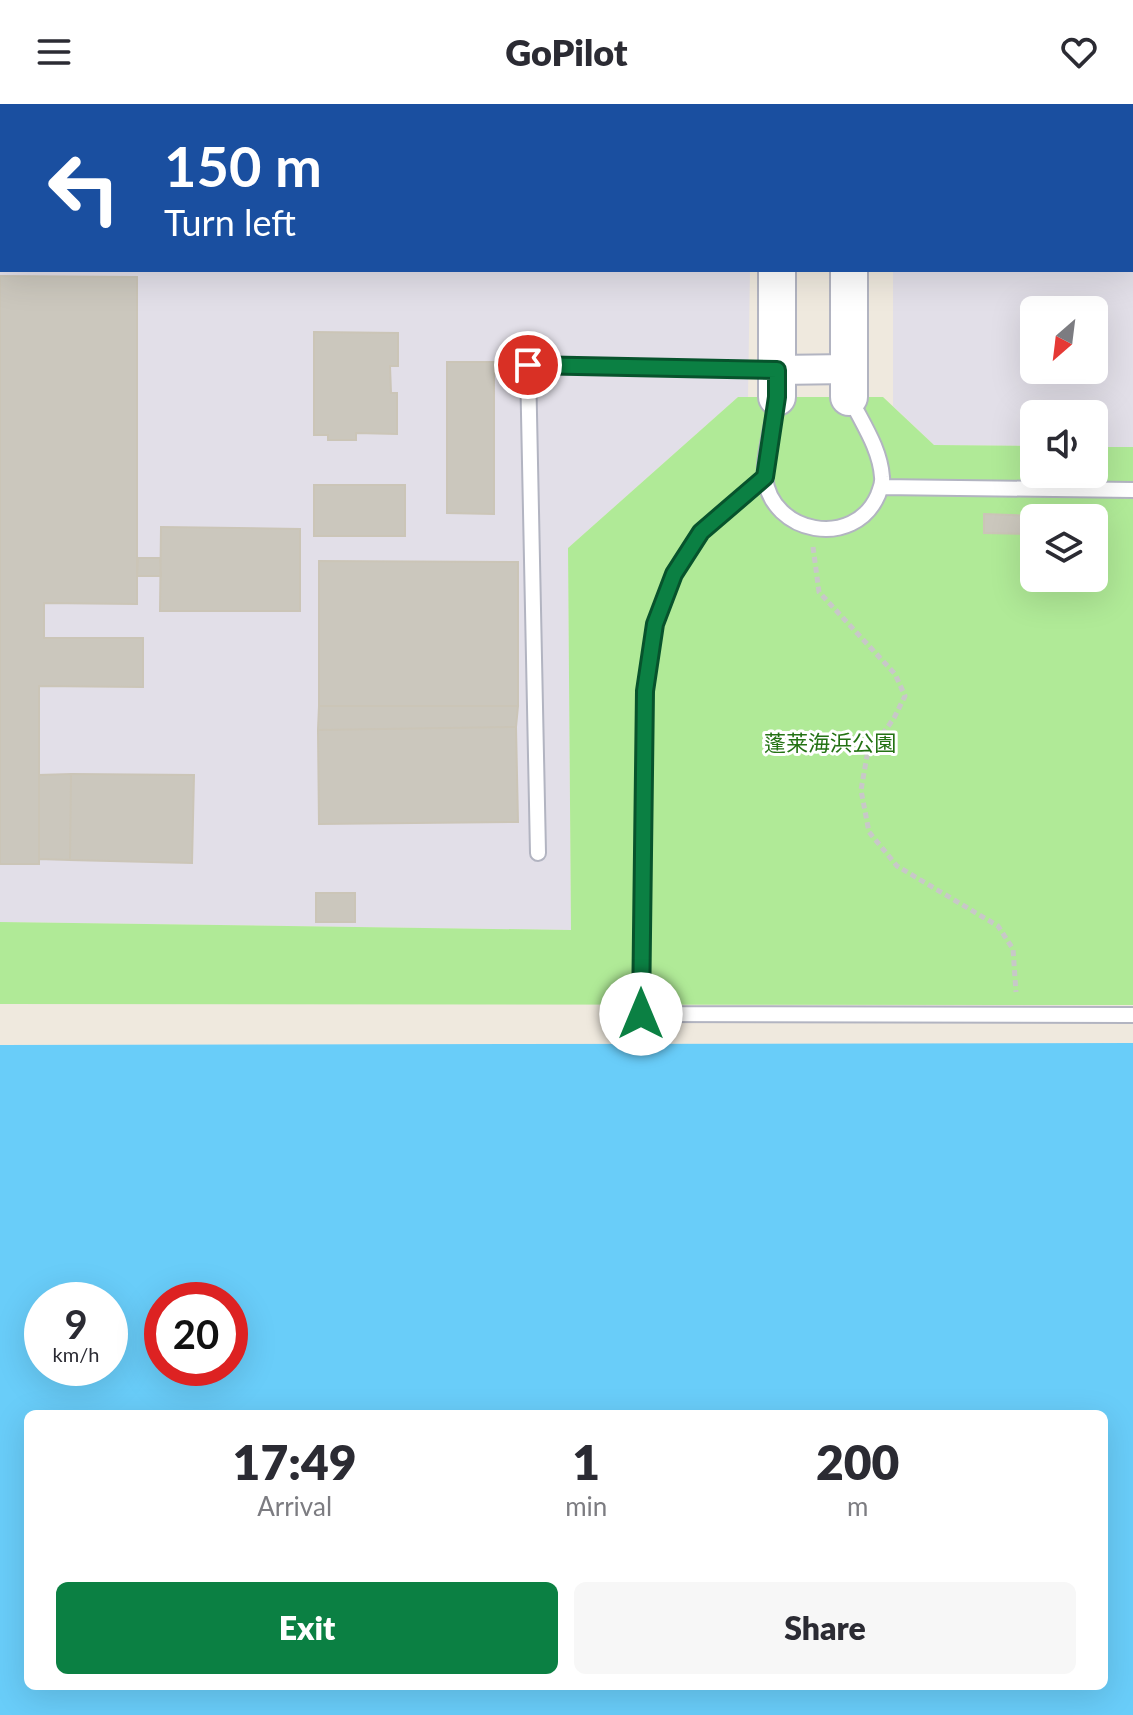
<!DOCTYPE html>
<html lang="en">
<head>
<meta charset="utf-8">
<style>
	body { margin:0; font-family:Lato,"Noto Sans JP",sans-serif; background:#f7f7f7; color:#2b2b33; height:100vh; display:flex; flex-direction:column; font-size:30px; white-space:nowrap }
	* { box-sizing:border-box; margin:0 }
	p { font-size:26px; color:#7c7c81 }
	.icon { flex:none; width:44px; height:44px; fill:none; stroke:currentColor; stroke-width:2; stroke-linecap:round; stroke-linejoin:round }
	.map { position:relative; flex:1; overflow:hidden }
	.sheet { position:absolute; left:24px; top:1306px; width:1084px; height:280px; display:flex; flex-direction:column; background:#fff; border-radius:12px; box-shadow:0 8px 32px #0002 }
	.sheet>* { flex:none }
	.guide { position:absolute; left:0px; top:0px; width:1134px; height:168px; box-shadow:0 8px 32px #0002; background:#1a4fa0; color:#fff; overflow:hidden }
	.needle { width:52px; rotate:208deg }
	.buttons { position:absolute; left:1020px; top:192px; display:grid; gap:16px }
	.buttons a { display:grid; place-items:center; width:88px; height:88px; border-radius:12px; background:#fff; box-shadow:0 8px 32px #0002; font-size:40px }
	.speed { position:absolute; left:24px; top:1178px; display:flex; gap:16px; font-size:40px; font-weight:700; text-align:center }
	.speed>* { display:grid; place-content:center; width:104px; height:104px; border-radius:50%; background:#fff; box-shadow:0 8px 32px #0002; line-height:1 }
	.speed small { font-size:20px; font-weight:400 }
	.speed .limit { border:12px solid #d22; background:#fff; color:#111 }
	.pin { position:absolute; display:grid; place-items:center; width:68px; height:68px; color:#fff; margin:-34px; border:4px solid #fff; border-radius:50%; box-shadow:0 2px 8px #0007 }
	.me { position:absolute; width:88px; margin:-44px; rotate:0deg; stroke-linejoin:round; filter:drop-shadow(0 0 6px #0008) }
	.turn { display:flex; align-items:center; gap:28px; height:168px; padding:0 32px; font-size:36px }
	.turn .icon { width:104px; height:104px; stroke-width:2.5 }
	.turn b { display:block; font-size:56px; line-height:68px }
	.eta { display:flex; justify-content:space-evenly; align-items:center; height:136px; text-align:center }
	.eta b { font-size:48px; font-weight:800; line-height:56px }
	.cta { display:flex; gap:16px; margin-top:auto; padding:16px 32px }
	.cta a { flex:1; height:92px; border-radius:12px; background:#0b8043; color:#fff; font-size:32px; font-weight:800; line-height:92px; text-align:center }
	.cta a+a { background:#f7f7f7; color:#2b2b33 }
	header { display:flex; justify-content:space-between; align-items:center; height:104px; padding:0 32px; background:#fff; font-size:36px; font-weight:800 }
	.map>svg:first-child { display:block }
	.industrial { fill:#e2dfe8; fill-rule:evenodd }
	.green { fill:#b0ea97; fill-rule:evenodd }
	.water { fill:#69cdf9; fill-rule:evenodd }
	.building { fill:#cbc7bd; stroke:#cbc5b7; stroke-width:2 }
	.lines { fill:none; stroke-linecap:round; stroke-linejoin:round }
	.service-casing { stroke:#b2b4c1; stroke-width:18 }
	.minor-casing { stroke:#b2b4c1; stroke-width:32 }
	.tertiary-casing { stroke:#b2b4c1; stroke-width:40 }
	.path { stroke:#c8c8c8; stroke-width:5; stroke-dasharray:6 4; stroke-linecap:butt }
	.service { stroke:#fff; stroke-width:14 }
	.minor { stroke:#fff; stroke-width:28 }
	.tertiary { stroke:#fff; stroke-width:36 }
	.route-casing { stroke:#07532c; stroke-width:20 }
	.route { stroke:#0b8043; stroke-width:14 }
	.labels { text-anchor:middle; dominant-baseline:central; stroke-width:6; stroke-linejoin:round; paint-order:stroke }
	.park-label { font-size:22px; fill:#247214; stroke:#fff }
</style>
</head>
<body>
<header><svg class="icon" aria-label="menu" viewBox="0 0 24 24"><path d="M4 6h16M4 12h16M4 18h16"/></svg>GoPilot<svg class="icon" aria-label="heart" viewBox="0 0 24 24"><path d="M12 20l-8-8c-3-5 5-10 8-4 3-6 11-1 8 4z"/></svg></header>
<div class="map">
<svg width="1133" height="1611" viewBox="0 0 1133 1611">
	<rect width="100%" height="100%" fill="#efe9de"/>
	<!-- industrial -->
	<path class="industrial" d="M0 0H750L2 2V166H750L748 293H738L568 444 571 826 0 818Z
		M893 0H1133V343H1094V310H1034V342L934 341 893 302V166H1132V2ZM1034 206H1094V266H1034Z"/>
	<!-- green -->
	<path class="green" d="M738 293H883L934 341 1034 342V370H1094V343H1133V901L0 900V818L571 826 568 444ZM1034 414H1094V474H1034Z"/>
	<!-- water -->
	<path class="water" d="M1133 939V1611H0V941ZM42 1196H110V1264H42ZM162 1196H230V1264H162ZM28 1310H1104V1582H28Z"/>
	<!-- building -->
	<path class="building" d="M0 0H613V2H176Z
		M0 172 137 173V500L44 499V534H143V583L39 582V760H0Z
		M314 228 398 229V262H390L391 289H397V330L356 329V336H328V331H314Z
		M447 258H494V410L447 409Z
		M314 381H405V432H314Z
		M984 410 1034 412V430L984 429Z
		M161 423 300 425V507H160Z
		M138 454H160L161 472H137Z
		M319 457 518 458V602H319Z
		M319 602H518L516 623 318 626Z
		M516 623 518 718 319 720 318 626Z
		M71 670 194 671 192 759 70 756Z
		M71 670 70 756 39 755V671Z
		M316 789H355V818H316Z"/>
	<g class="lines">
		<defs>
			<path id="service" d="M664 2V0
				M0 122H2
				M777 293C774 314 763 354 765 373 771 430 854 446 878 391 880 385 883 380 882 373 880 344 862 319 850 294
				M765 373 701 428 674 470 655 520 645 587 641 910 1133 911
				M881 383 1133 386
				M538 749 528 261 777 266"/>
			<path id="minor" d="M777 266 849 265"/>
			<path id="tertiary" d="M849 0V2
				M777 2V0
				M849 166V293
				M777 293V166"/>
		</defs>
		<!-- service casing -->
		<use href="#service" class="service-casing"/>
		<!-- minor casing -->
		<use href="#minor" class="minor-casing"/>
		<!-- tertiary casing -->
		<use href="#tertiary" class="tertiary-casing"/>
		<!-- path -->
		<path class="path" d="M813 443 819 488 895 570 905 592 894 614 867 652 861 686 869 728 897 762 998 822 1013 845 1016 888"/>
		<!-- service -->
		<use href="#service" class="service"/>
		<!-- minor -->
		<use href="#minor" class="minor"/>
		<!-- tertiary -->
		<use href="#tertiary" class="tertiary"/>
	</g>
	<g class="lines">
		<defs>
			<path id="route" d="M528 261 777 266V293L765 373 701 428 674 470 655 520 645 587 641 910"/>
		</defs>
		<!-- route casing -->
		<use href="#route" class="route-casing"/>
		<!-- route -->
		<use href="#route" class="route"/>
	</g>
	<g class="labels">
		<!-- park labels -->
		<g class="park-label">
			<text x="830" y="638">蓬莱海浜公園</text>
		</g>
	</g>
</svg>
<div class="buttons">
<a><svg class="needle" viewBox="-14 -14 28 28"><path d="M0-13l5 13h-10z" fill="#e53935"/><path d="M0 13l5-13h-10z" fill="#7c7c81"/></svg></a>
<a><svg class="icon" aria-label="sound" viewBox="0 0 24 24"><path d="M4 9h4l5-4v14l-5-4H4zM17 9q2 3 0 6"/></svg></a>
<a><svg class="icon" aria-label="layers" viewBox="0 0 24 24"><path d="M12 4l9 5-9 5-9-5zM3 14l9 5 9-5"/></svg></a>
</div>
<div class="speed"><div>9<small>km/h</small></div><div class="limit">20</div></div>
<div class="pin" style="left:528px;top:261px;background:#d93025"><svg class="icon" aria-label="arrive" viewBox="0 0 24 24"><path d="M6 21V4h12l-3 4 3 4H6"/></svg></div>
<svg class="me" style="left:641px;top:910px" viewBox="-20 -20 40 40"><circle r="19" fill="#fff"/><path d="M0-13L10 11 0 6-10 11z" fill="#0b8043"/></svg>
<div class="guide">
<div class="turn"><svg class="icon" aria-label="left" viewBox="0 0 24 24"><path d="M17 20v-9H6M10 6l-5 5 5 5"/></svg><div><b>150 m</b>Turn left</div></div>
</div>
<section class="sheet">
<div class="eta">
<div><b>17:49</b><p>Arrival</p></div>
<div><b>1</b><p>min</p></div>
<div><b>200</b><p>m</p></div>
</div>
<div class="cta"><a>Exit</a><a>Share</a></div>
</section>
</div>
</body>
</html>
